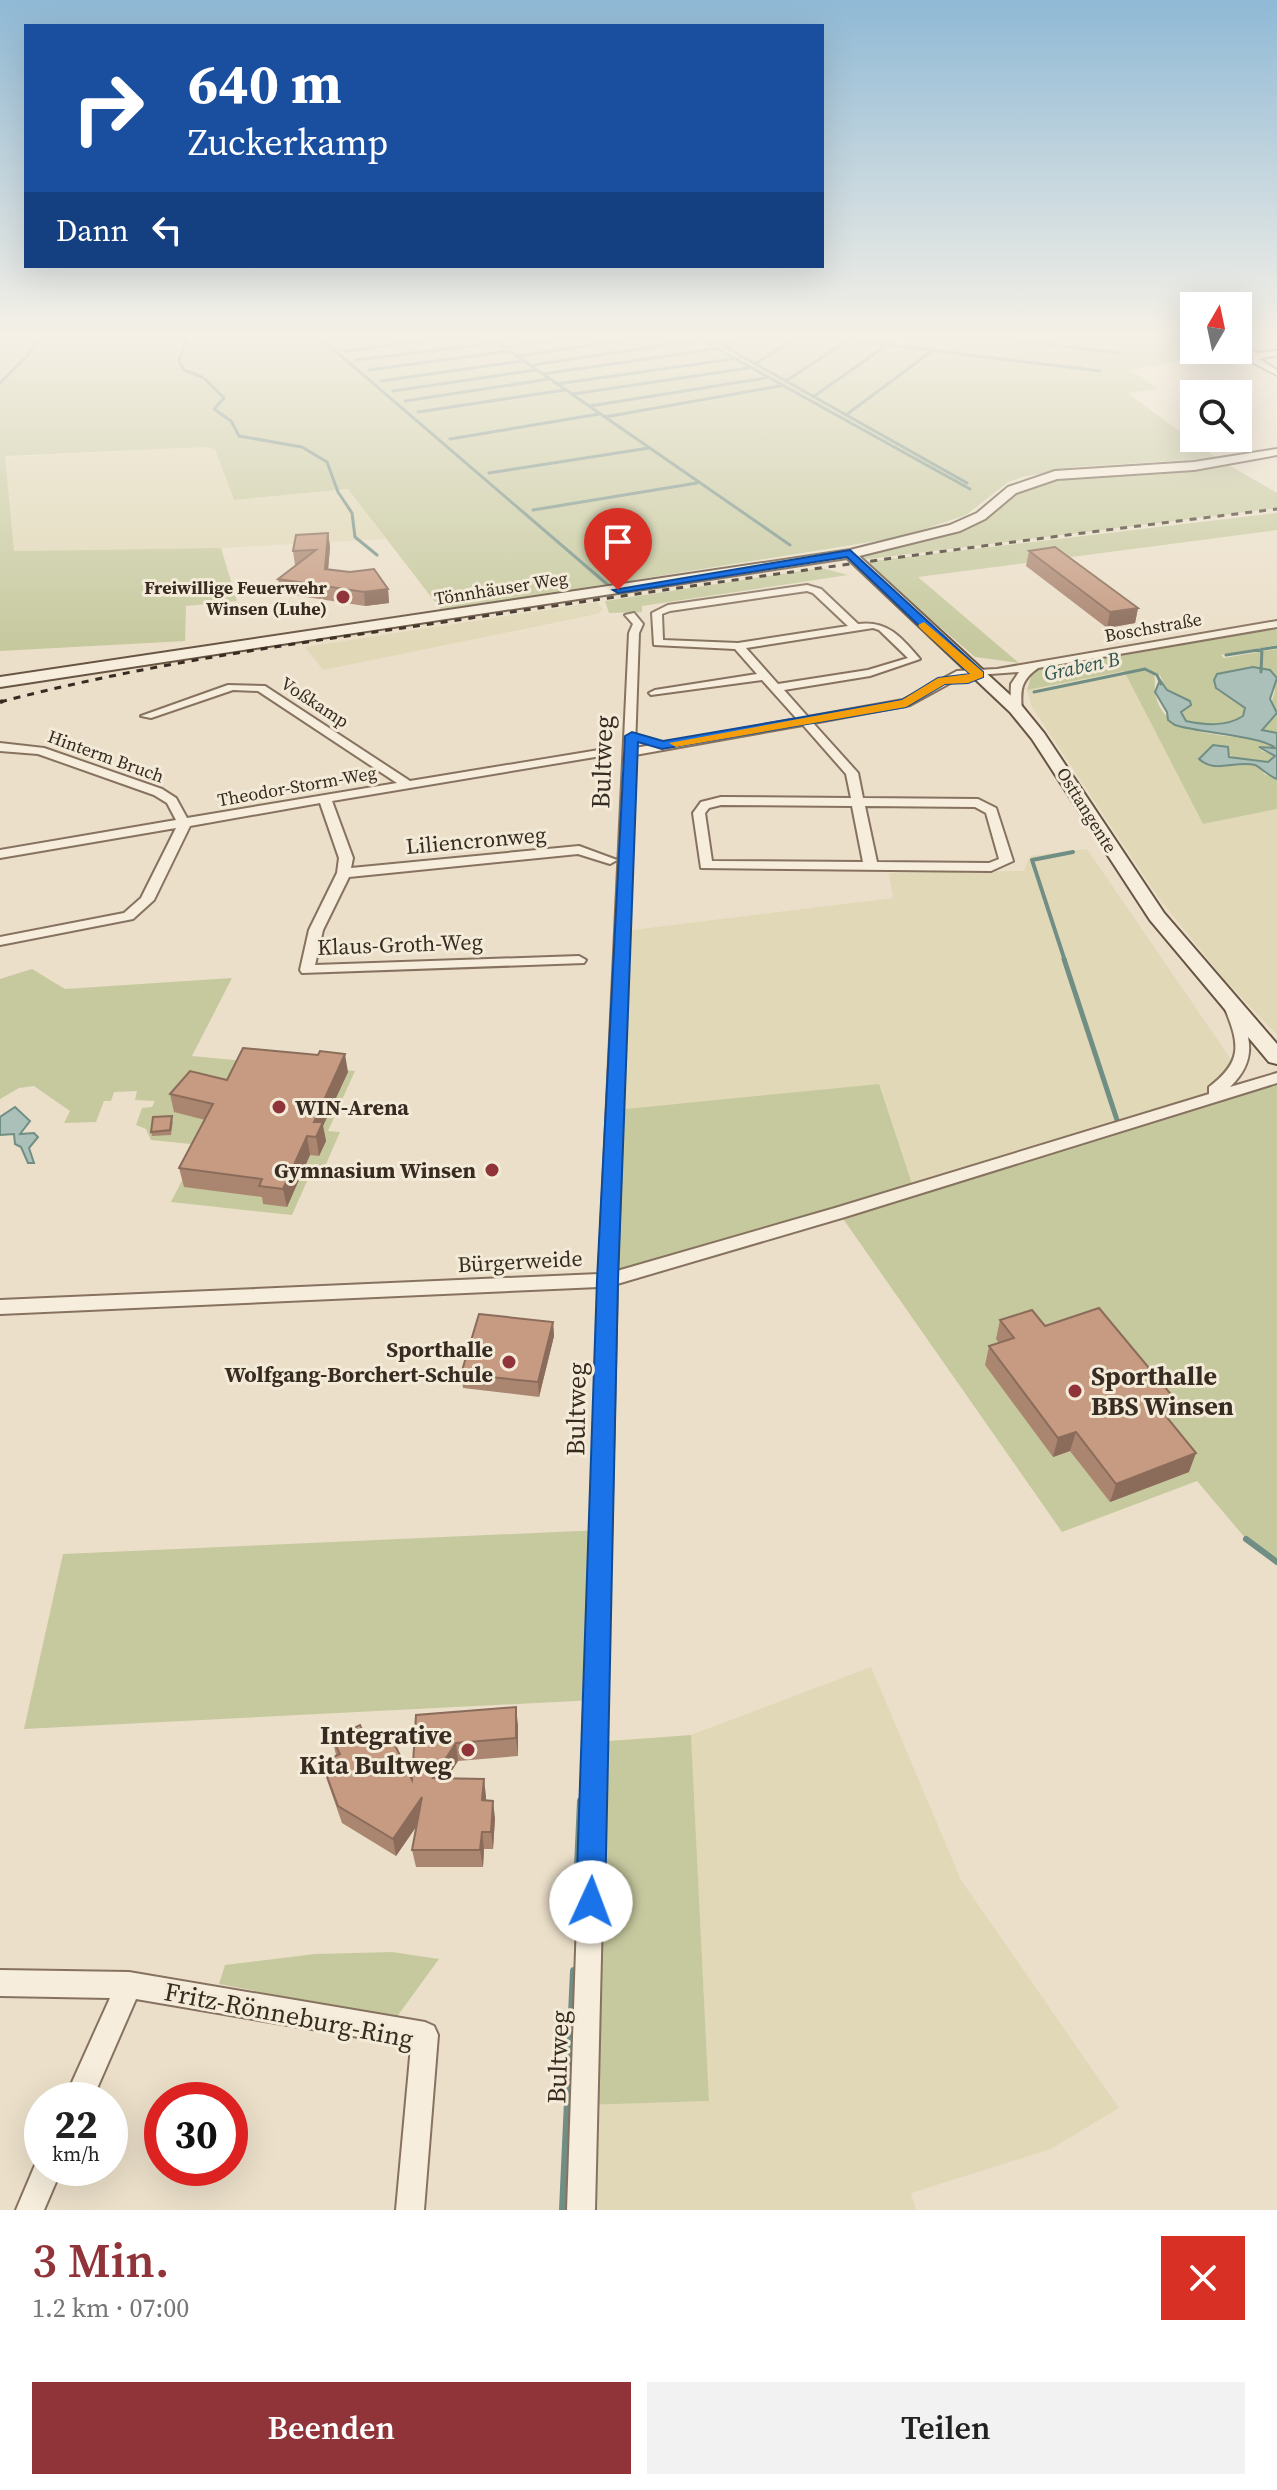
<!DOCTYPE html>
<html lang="de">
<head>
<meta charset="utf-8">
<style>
	body { margin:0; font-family:"Source Serif 4",serif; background:#f2f2f2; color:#222; height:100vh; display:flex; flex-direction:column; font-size:30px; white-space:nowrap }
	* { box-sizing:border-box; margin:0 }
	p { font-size:26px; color:#767676 }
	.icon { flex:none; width:44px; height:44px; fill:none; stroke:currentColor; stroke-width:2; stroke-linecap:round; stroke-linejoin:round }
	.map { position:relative; height:2210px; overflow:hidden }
	.drawer { display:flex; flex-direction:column; background:#fff; flex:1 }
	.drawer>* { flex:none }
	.hud { position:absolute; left:24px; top:24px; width:800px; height:244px; border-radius:0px; box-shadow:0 8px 32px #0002; background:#1a4fa0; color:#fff; overflow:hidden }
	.needle { width:52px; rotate:9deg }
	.tools { position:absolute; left:1180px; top:292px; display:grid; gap:16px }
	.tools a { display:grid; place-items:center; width:72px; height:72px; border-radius:0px; background:#fff; box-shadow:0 8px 32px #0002; font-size:40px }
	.speed { position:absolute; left:24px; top:2082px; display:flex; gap:16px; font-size:40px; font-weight:700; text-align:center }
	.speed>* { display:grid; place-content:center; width:104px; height:104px; border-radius:50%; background:#fff; box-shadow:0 8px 32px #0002; line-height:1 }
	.speed small { font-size:20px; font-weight:400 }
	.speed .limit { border:12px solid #d22; background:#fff; color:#111 }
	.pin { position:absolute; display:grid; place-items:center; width:68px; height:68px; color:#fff; margin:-82px -34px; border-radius:50% 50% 50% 0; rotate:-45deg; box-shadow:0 0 8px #0007 }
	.pin .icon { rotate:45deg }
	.me { position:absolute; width:88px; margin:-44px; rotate:2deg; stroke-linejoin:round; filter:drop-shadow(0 0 6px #0008) }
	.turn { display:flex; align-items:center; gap:28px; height:168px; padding:0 32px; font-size:36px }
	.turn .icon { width:104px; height:104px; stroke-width:2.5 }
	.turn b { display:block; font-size:56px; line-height:68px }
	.then { display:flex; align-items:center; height:76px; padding:0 32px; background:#0003; gap:16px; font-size:30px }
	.round { display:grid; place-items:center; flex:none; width:84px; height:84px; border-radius:0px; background:#f2f2f2 }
	.overview { display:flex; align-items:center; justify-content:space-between; height:136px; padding:0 32px }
	h1 { font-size:48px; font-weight:600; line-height:60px; color:#903439 }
	.action { display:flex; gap:16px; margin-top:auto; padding:16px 32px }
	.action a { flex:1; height:92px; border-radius:0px; background:#903439; color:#fff; font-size:32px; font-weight:600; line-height:92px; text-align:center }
	.action a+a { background:#f2f2f2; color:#222 }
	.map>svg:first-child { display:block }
	.farmland { fill:#e0d8b7 }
	.green { fill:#c6c99e }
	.water { fill:#aac0b8; stroke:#718e85; stroke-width:2 }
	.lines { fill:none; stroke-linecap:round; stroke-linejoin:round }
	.stream-far4 { stroke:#718e85; stroke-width:3 }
	.stream-far3 { stroke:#718e85; stroke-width:4 }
	.stream-far2 { stroke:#718e85; stroke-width:5 }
	.stream-far1 { stroke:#718e85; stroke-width:6 }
	.stream { stroke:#718e85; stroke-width:8 }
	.street-casing { stroke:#86725f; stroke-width:4 }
	.secondary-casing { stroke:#685442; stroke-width:4 }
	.street { fill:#f6eddc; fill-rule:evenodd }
	.secondary { fill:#f6eddc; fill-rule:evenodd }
	.rail-far1 { stroke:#382b21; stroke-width:3; stroke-dasharray:7 7; stroke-linecap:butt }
	.rail { stroke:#382b21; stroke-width:4; stroke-dasharray:11 11; stroke-linecap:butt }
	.wall { fill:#aa8570 }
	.shaded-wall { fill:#8b6c5b }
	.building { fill:#c69b82; stroke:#8b6c5b; stroke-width:2 }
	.route { fill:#1a73e8; stroke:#114b97; stroke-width:2 }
	.slow { fill:#f59e0b }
	.poi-dot { fill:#903439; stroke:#f3ead8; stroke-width:3 }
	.labels { text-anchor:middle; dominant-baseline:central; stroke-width:6; stroke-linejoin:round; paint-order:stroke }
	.far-poi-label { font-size:18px; font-weight:bold; fill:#382b21; stroke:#f3ead8; text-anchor:end }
	.far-street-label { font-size:18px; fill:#382b21; stroke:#f3ead8 }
	.far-water-label { font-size:20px; font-style:italic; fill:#325652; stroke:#f3ead8 }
	.street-label { font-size:22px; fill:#382b21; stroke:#f3ead8 }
	.poi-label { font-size:22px; font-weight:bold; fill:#382b21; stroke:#f3ead8; text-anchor:end }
	.near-street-label { font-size:26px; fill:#382b21; stroke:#f3ead8 }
	.near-poi-label { font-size:26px; font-weight:bold; fill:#382b21; stroke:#f3ead8; text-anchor:start }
</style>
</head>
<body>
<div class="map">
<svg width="1277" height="2210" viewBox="0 0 1277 2210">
	<rect width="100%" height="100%" fill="#ebdfc9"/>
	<!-- farmland -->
	<path class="farmland" d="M206 447 215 449 234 500 348 489 386 539 221 548 13 551 4 457Z
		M597 602 603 609 597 614 323 670 305 647Z
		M1124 671 1203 824 1277 809V1035L1224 979 1158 897 1032 707 1027 690Z
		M1087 849 1239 1071 1207 1097 914 1190 616 1110 624 931 893 898 889 873 1024 871 1030 856Z
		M871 1667 961 1880 1119 2108 1051 2149 911 2193 916 2210H582L585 2105 709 2101 691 1735Z"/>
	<!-- green -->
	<path class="green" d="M0 336H881L904 342 910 340 902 336H1194V350H1232L1239 355 1200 356 1131 370 1158 389 1127 393 1217 458 1074 467 1022 477 1007 483 966 515 901 537 442 611 348 489 234 500 215 449 206 447 5 456 14 551 221 548 237 601 186 606 185 641 0 651Z
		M1227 464 1277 493V508L861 560 870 553 959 530 1014 492 1058 476Z
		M1277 513V530L918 577 1019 663 975 657 864 562Z
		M822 568 848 575 642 606V612L609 613 605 601Z
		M1277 627V645L1221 655 1224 658 1277 649V733L1262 731 1275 691 1270 670 1253 667 1217 674 1245 708 1244 713C1233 728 1199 727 1183 719L1178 694 1166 690 1160 675 1144 669 1154 674C1156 681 1154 686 1155 692 1163 745 1240 730 1274 745L1275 748 1260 746 1262 751 1275 756 1268 762 1240 761 1227 753 1215 768 1240 763 1262 767 1264 774 1277 779V809L1203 824 1124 671 1027 690 1033 670Z
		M32 969 65 989 232 978 192 1056 355 1071 328 1131 340 1132 319 1180 308 1179 292 1215 171 1202 200 1145 151 1140 146 1129 136 1125 142 1108 152 1107 155 1101 135 1100 137 1091 114 1092 111 1101H104L96 1122 64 1123 70 1111 34 1086 19 1088 0 1099V979Z
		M1277 1078V1562L1246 1539 1197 1481 1062 1532 839 1213 608 1280 616 1110 879 1084 914 1190Z
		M602 1530 596 1700 24 1729 63 1554Z
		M691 1735 709 2101 585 2105 595 1742Z
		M392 1952 439 1959 396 2018 219 1984 225 1965 315 1954Z"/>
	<!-- water -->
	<path class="water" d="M1253 667 1270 670 1277 678 1270 699 1277 713 1262 730 1277 733V779C1265 774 1259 766 1255 765 1235 760 1215 774 1199 759L1213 745 1228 747 1229 757 1268 762 1275 756 1259 747 1275 748C1263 736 1199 733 1175 725L1168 720 1167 712 1155 692 1160 680 1167 690 1190 701 1191 705 1181 712 1186 721C1205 725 1226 727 1243 716L1245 708 1216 688 1214 680 1217 674Z
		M15 1107 30 1121 20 1134 34 1133 38 1137 29 1148 34 1163H28L21 1147 15 1144 14 1134 0 1135V1117Z"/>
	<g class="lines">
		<!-- stream-far4 -->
		<path class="stream-far4" d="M187 336 179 361 184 370 202 377
			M318 336 608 585
			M488 336 790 545
			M694 336 970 489
			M706 336 967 483
			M977 336 1120 353
			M334 340 368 336
			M848 340 1100 371
			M726 346 743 336
			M504 347 578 336
			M346 351 455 336
			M519 356 653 336
			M356 360 497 343
			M755 364 799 336
			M532 365 700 340
			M369 370 510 351
			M543 374 715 349
			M205 379 224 398 214 409 231 421 239 436 302 447 327 462 338 492 352 513 355 537 377 555
			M381 381 523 361
			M786 381 854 336
			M0 383 29 354 40 336
			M557 384 732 359
			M393 391 535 370
			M573 394 749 368
			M813 397 887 345
			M405 401 550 379
			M590 406 766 378
			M418 412 564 390
			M846 415 932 351
			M605 417 780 386
			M450 439 599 414
			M489 473 649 448
			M533 510 697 483
			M1226 655 1277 647
			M1261 672 1262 649
			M1034 692 1145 669 1157 675 1161 684"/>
		<!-- stream-far3 -->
		<path class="stream-far3" d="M1065 961 1032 860 1073 852"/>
		<!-- stream-far2 -->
		<path class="stream-far2" d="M1064 959 1117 1120"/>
		<!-- stream-far1 -->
		<path class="stream-far1" d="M1246 1539 1277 1562"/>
		<!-- stream -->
		<path class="stream" d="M575 1933 581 1801
			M563 2210 574 1971"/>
		<defs>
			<path id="street" d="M1238 347 1259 353 1277 351V355L1259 359 1277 370V375L1252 362 1254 356 1235 351Z
				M807 585 821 589 858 624C888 620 902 638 920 659L870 676 784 690 808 717 903 700 957 671 997 669 1277 621V627L1038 668C1021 680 1020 690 1022 709L1016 712 1010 709 1011 684 1019 672 963 676 910 705 813 723 858 773 863 798 978 799 996 808 1013 861 991 871 701 868 693 813 701 802 721 797 851 798 846 774 803 725 635 755 617 1271 835 1208 1209 1094V1087C1242 1062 1240 1045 1225 1009L1227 1006H1237L1239 1009C1252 1040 1256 1062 1230 1087L1277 1073V1083L845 1217 617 1284 595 2210H567L599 1287 0 1314V1300L599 1274 629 633 633 624 625 615 634 613 643 624 639 633 635 748 797 719 762 680 651 695 649 693 655 690 757 674 735 649 654 645 652 613 668 605ZM807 591 813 593 848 626 738 643 663 640 662 614 670 611ZM873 628 879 630 908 658 868 670 778 684 746 648ZM721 805 852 806 863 862 712 861 705 813 709 808ZM865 806 975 807 986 813 999 859 989 863 877 862Z
				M228 685 265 686 410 781 605 749 607 752 601 756 332 801 353 858 351 868 579 846 617 860 610 864 578 854 349 877 323 930 315 965 579 956 586 960 584 963 302 973 300 970 309 930 337 873 339 858 320 803 190 826 154 900 133 919 0 945V937L124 913 141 898 176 828 0 858V850L176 820 167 803 154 795 38 754 0 751V743L44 748 162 789 176 798 187 818 397 783 258 691 233 690 151 718 141 716Z
				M0 1970 129 1972 425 2022 434 2026 438 2035 424 2210H396L411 2046 136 1999 92 2100H64L110 1998 0 1996Z
				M42 2156V2168H62L44 2210H16L38 2158Z"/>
			<path id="secondary" d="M1277 449V455L1194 470 1057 479 1016 493 985 519 960 531 859 556 1022 706 1044 733 1164 913 1277 1044V1064L1269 1062 1150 920 1032 739 1010 712 847 558 0 687V677L850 550 950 525 977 513 1008 487 1055 471 1194 462Z"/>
		</defs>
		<!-- street casing -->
		<use href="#street" class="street-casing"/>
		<!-- secondary casing -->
		<use href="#secondary" class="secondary-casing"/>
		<!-- street -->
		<use href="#street" class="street"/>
		<!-- secondary -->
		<use href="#secondary" class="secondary"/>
		<!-- rail-far1 -->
		<path class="rail-far1" d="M0 702C164 659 331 639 498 614 757 576 1017 540 1277 509"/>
		<!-- rail -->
		<path class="rail" d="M0 702 3 701"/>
	</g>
	<!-- wall -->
	<path class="wall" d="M328 533 330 547 328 569 388 589 389 603 365 606 280 593 278 579 297 565H295L293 551Z
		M1029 551 1138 608 1135 623 1107 628 1026 566Z
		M318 1055 348 1072 323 1126 326 1141 319 1156 310 1155 287 1207 263 1204 262 1197 184 1187 179 1168 205 1120 174 1112 170 1094Z
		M173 1121 171 1135 152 1136 151 1132Z
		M1000 1320 1045 1326 1168 1417H1166L1189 1472 1110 1502 1070 1451 1053 1457 985 1365 989 1346 999 1343 996 1339Z
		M553 1322 554 1336 539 1397 463 1388 461 1374Z
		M416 1715 518 1725V1756L458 1761 447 1778 486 1796V1800L495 1818 493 1849H484L483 1867H416L412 1850 416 1827 396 1856 342 1823 327 1780 322 1763 336 1755 332 1738 368 1743 412 1780Z"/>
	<!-- shaded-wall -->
	<path class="shaded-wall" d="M328 533 330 547 327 583 325 569Z
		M388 589 389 603 365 606 364 592Z
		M1138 608 1135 623 1107 628 1110 612Z
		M345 1054 348 1072 323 1126 326 1141 319 1156 314 1122Z
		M307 1136 310 1155 287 1207 283 1189Z
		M553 1322 554 1336 539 1397 538 1382Z
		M1174 1398 1168 1417 1149 1423 1156 1404Z
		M1076 1432 1070 1451 1053 1457 1058 1438Z
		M1196 1453 1189 1472 1110 1502 1116 1484Z
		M516 1707 518 1725V1756L516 1738Z
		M456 1743 458 1761 436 1796 433 1778Z
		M484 1779 486 1796 485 1817 482 1800Z
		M422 1797 425 1814 396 1856 393 1839Z
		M493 1801 495 1818 493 1849 491 1832Z
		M482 1832 484 1849 483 1867 480 1850Z"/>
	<!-- building -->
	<path class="building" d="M328 533 325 569 350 572 374 569 388 589 364 592 278 579 316 550 293 551 296 535Z
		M1055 547 1138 608 1110 612 1029 551Z
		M243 1048 318 1055 320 1051 345 1054 314 1122H323L316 1137 307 1136 283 1189 259 1186 262 1179 179 1168 213 1104 170 1094 190 1071 227 1080Z
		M172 1116 170 1130 151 1132 153 1117Z
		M1099 1308 1174 1398 1156 1404 1196 1453 1116 1484 1076 1432 1058 1438 989 1346 1014 1338 1000 1320 1032 1310 1045 1326Z
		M479 1314 553 1322 538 1382 461 1374Z
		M516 1707V1738L456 1743 433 1778 484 1779 482 1800 493 1801 491 1832H482L480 1850H412L422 1797 393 1839 338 1806 322 1763 340 1754 332 1738 360 1725 368 1743 388 1731 412 1780 416 1715Z"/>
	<!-- sky -->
	<linearGradient id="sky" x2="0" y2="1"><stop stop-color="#8fb9d5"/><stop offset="0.52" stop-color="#f6f1e7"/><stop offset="1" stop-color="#f6f1e7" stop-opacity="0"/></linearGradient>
	<rect width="1277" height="645" fill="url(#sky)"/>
	<!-- route -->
	<path class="route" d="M850 550 983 672V677L968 683 945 684 906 707 662 749 638 742 618 1280 605 1902 601 1913 591 1917 580 1913 576 1902 597 1280 625 736 632 732 663 741 902 700 938 678 970 674 847 557 618 593 613 590Z"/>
	<!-- slow -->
	<path class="slow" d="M924 622 983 672V677L968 683 945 684 906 707 676 747 669 743 902 700 938 678 970 674 920 628 918 625Z"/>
	<!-- markers -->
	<g class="poi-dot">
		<circle cx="343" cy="597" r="8"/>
		<circle cx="279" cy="1107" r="8"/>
		<circle cx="492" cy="1170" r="8"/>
		<circle cx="509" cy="1362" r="8"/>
		<circle cx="1075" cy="1391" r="8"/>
		<circle cx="468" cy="1750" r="8"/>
	</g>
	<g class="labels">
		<!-- far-poi labels -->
		<g class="far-poi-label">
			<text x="327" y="587">Freiwillige Feuerwehr<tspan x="327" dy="21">Winsen (Luhe)</tspan></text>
		</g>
		<!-- far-street labels -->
		<g class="far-street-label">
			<text transform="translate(501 588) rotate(-9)">Tönnhäuser Weg</text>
			<text transform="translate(1153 627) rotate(-10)">Boschstraße</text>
			<text transform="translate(315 702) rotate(33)">Voßkamp</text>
			<text transform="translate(106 756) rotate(20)">Hinterm Bruch</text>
			<text transform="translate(297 786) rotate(-10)">Theodor-Storm-Weg</text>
			<text transform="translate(1087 810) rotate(58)">Osttangente</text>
		</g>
		<!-- far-water labels -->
		<g class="far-water-label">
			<text transform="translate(1082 666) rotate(-12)">Graben B</text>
		</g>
		<!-- street labels -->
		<g class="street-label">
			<text transform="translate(476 840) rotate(-5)">Liliencronweg</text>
			<text transform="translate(400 944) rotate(-2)">Klaus-Groth-Weg</text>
			<text transform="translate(520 1261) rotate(-3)">Bürgerweide</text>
		</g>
		<!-- poi labels -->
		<g class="poi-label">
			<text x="295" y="1107" text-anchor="start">WIN-Arena</text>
			<text x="476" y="1170">Gymnasium Winsen</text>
			<text x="493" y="1349">Sporthalle<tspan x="493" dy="25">Wolfgang-Borchert-Schule</tspan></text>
		</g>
		<!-- near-street labels -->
		<g class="near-street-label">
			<text transform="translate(602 762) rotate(-88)">Bultweg</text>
			<text transform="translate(576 1409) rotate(-89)">Bultweg</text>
			<text transform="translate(289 2015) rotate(11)">Fritz-Rönneburg-Ring</text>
			<text transform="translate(558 2057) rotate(-88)">Bultweg</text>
		</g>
		<!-- near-poi labels -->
		<g class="near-poi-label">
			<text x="1091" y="1376">Sporthalle<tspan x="1091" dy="30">BBS Winsen</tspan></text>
			<text x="452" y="1735" text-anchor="end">Integrative<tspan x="452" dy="30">Kita Bultweg</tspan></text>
		</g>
	</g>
</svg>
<div class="tools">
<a><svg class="needle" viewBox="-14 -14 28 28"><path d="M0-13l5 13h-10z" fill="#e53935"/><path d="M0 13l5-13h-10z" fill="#767676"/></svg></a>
<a><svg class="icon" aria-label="search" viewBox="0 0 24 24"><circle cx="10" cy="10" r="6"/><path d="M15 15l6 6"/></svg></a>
</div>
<div class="speed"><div>22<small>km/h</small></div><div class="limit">30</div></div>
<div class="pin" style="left:618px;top:590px;background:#d93025"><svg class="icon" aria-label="arrive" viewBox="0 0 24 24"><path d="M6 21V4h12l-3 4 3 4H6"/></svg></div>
<svg class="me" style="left:591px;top:1902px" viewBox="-20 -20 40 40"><circle r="19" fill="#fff"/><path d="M0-13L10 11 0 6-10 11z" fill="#1a73e8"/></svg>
<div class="hud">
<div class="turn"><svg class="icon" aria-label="right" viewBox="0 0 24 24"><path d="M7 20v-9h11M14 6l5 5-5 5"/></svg><div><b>640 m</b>Zuckerkamp</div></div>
<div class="then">Dann<svg class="icon" aria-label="left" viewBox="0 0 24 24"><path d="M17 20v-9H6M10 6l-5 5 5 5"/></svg></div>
</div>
</div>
<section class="drawer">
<div class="overview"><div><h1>3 Min.</h1><p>1.2 km · 07:00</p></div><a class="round" style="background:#d93025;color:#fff"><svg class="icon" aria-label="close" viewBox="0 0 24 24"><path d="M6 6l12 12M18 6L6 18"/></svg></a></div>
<div class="action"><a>Beenden</a><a>Teilen</a></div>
</section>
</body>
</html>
